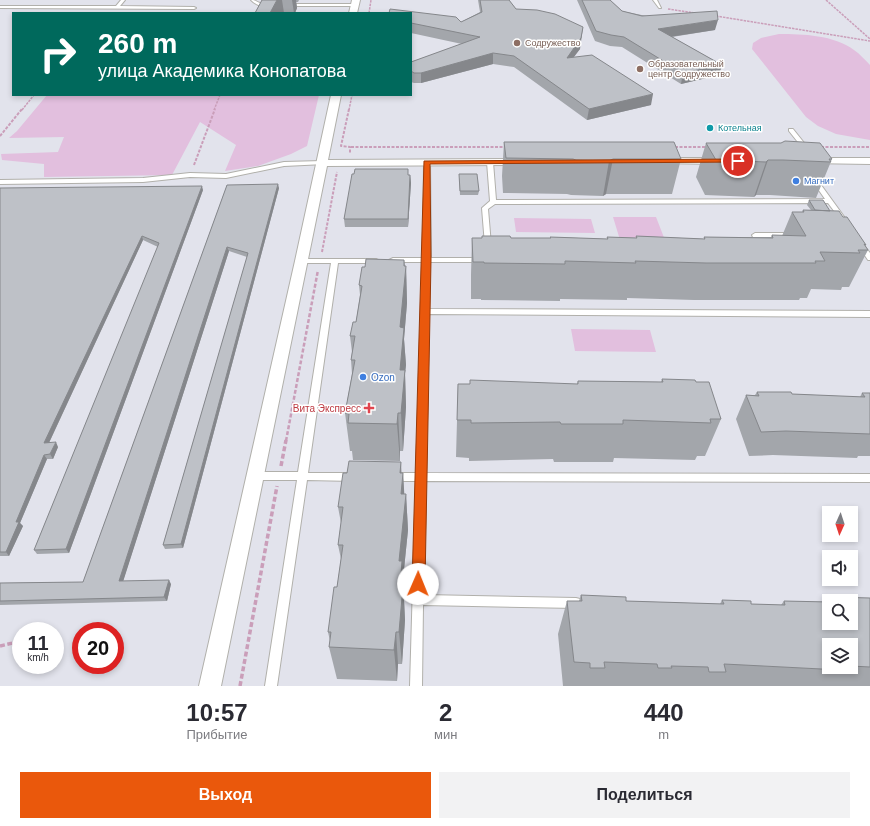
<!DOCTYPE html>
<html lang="ru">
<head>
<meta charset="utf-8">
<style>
	body { margin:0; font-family:Helvetica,sans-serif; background:#f2f2f3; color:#2b2b33; height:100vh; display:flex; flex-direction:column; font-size:15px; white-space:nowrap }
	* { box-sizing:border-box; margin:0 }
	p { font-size:13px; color:#7c7c81 }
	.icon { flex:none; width:22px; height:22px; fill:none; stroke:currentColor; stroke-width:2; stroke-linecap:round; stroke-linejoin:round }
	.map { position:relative; height:686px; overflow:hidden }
	.details { display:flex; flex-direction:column; background:#fff; flex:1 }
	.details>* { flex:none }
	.banner { position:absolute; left:12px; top:12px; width:400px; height:84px; border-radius:0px; box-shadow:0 2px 6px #0003; background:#00695c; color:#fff; overflow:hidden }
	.needle { width:26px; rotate:183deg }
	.tools { position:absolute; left:822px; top:506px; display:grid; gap:8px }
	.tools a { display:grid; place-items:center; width:36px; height:36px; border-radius:0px; background:#fff; box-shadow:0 2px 6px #0003; font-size:20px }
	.speed { position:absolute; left:12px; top:622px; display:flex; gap:8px; font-size:20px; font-weight:700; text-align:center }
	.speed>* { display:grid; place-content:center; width:52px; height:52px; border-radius:50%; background:#fff; box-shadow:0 2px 6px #0003; line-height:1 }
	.speed small { font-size:10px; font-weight:400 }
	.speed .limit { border:6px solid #d22; background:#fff; color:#111 }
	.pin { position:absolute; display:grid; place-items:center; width:34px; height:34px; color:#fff; margin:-17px; border:2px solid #fff; border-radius:50%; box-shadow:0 1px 4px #0007 }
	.me { position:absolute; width:44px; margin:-22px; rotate:1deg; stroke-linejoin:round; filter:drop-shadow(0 0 3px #0008) }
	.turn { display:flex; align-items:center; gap:14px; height:84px; padding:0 20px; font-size:18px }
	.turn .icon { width:52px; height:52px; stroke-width:2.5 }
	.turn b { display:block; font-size:28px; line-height:34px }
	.eta { display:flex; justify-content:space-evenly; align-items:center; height:68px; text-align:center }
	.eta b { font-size:24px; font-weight:600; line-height:28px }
	.action { display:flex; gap:8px; margin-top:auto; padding:8px 20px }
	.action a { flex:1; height:46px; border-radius:0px; background:#ea580c; color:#fff; font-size:16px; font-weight:600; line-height:46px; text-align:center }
	.action a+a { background:#f2f2f3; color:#2b2b33 }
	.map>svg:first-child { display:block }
	.green { fill:#e2bfde }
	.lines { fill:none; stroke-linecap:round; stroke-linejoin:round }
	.lane-casing { stroke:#b1b0ab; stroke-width:2 }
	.street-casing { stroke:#b1b0ab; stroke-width:2 }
	.path-far3 { stroke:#ca9eb9; stroke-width:1.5; stroke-dasharray:2.5 1; stroke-linecap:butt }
	.path-far2 { stroke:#ca9eb9; stroke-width:2; stroke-dasharray:3 1.5; stroke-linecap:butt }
	.path-far1 { stroke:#ca9eb9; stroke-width:2.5; stroke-dasharray:4 2; stroke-linecap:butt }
	.path { stroke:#ca9eb9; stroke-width:3.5; stroke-dasharray:5 2.5; stroke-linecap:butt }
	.lane { fill:#fff; fill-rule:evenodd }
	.street { fill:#fff; fill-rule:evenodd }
	.wall { fill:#a3a6ab; fill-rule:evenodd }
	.shaded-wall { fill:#85878b }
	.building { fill:#bec1c7; stroke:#85878b }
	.route { fill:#ea580c; stroke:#983908 }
	.education-dot { fill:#8d6e63; stroke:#fff; stroke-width:1.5 }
	.culture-dot { fill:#0f9aa8; stroke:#fff; stroke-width:1.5 }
	.shop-dot { fill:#3f7fe0; stroke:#fff; stroke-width:1.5 }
	.health-dot { fill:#e0444e; stroke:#fff; stroke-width:1.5 }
	.labels { text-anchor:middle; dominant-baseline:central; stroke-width:3; stroke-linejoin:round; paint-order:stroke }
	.far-education-label { font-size:9px; fill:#785e54; stroke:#fff; text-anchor:start }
	.far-culture-label { font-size:9px; fill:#0d838f; stroke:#fff; text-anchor:start }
	.far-shop-label { font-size:9px; fill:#366cbe; stroke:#fff; text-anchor:start }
	.shop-label { font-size:10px; fill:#366cbe; stroke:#fff; text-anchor:start }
	.health-label { font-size:10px; fill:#be3a42; stroke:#fff; text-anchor:end }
</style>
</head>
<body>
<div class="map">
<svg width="870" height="686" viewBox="0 0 870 686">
	<rect width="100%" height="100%" fill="#e2e3ec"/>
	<!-- green -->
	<path class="green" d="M779 34C803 34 834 35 854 50 860 54 865 60 870 65V140L836 134 818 126 806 117 752 49 753 43 761 38Z
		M47 95H319L307 146 291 154 258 166 225 171 236 145 200 122 172 175 44 177V164L2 160 1 154 58 152 64 137 9 138 17 131Z
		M613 217H656L670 253H624Z
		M514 218 591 219 595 233 516 232Z
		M571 329 650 330 656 352 575 351Z"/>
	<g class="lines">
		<defs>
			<path id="lane" d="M121 0H125L120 6 194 7 196 8 194 9 0 8V6H116Z
				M251 0C256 0 256 2 260 3 263 5 268 3 272 5 264 8 257 6 251 0Z
				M653 0H657L661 8H659Z
				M285 4H355L357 5 355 6H284Z
				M789 129H793L809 149V151H805L789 131Z
				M427 160 430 162 431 258H482L486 260 482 262H430L429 309 870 311V317L429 314 426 473 870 474V482L426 481 424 595 576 598 580 599 581 603 580 607 576 608 423 605 422 686H410L416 481H393L390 480 388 477 390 474 393 473H416L423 262H393L389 260 393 258H423L424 162Z
				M490 160 493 162 496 200 825 199 811 179 814 177 816 178 845 218 844 219H840L828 203 495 204 488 209 491 245 488 247 485 245 482 208 490 201 487 162Z
				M323 161 325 162V164L284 166 226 178 190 177 143 182 0 184V180L143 178 190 173 226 174 284 162Z
				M755 233H793L796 235 793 237H759L763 246 760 248 757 246 752 235Z
				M860 242 862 243 870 253V260H868L857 244Z
				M300 259H376L380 261 376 263H338L308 473H354L357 474 359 477 357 480 354 481 307 480 277 686H265L297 480H256L253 479 251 476 253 473 256 472H298L331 263H300L298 261Z"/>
			<path id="street" d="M352 0H360L357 13H349Z
				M331 95H341L328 160 524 159 530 162 524 165 327 166 221 686H199L295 261Z
				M662 158H720L726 161 720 164 658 163 656 161Z
				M812 158H870V164L808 163 806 161Z"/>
		</defs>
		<!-- lane casing -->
		<use href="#lane" class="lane-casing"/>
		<!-- street casing -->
		<use href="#street" class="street-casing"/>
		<!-- path-far3 -->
		<path class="path-far3" d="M826 0 870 39
			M668 9 695 13
			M369 13 371 0
			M716 16 870 41
			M22 110 34 95
			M214 110 220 95
			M349 110 352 95"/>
		<!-- path-far2 -->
		<path class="path-far2" d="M349 109 341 146 350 147V153
			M0 136 22 109
			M351 147H506
			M675 147H708
			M821 147H870
			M194 165 215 109
			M322 252 337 172"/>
		<!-- path-far1 -->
		<path class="path-far1" d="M286 441 318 270"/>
		<!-- path -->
		<path class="path" d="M281 466 286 440
			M0 646 21 641
			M240 686 277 486"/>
		<!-- lane -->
		<use href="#lane" class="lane"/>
		<!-- street -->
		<use href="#street" class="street"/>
	</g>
	<!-- wall -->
	<path class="wall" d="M262 0H299L298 2H296L297 8 295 13H255Z
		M478 0H509L516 9 580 49 573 57 651 105 587 120 514 67 493 64 421 83H414L411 82V62L462 44 411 33V13L461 22 480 12Z
		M577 0H610L622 11 715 30 672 37 722 65 719 75 681 84 622 47 610 46 595 41Z
		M504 142 681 159 672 194H606L603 196 571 195 567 194 503 193 502 176Z
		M706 143 832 159 816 198 770 195H756L754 197 705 195 696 177Z
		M354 174 410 175 411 183 408 227H345L344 219Z
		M459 178 479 191 478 195H460Z
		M227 185 279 188 183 548 165 549 163 545 247 257 229 251 123 581 171 584 167 601 0 605V583L83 582Z
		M0 188 203 190 69 553 37 554 34 550 158 247 143 240 49 443 58 447 53 459H47L20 523 23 526 9 556H0Z
		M809 200 843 217 866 245 865 246 868 250 849 287H842L841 290 811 289 807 298H800L799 300H694L627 298V300L560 299V301L481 300V299H471V275L472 238H550V237L607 239V237L636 238V236L704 239V237H771L772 235 782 236 792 212H802L803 210H811L807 205Z
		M404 260 405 266H406L407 303 404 339 406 365 405 373 406 407 403 451H400V461L353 460 352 451H350L345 413 352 374 351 360 352 352 350 336 356 322 360 295 359 285 365 267Z
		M662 379 696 382 721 419 705 456H697L695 460 614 458 613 462H554L553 459 469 461V458L456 457 458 384H577L578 381 661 382Z
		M757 392 792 394 860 397 862 393H870V456H858L857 458 773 455 749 456 736 419 746 395H755Z
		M401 462V473H403L404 494H406L408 530 403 579 405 620 402 664H398L397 681 337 679 329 647 330 641 328 632 337 587 341 559 338 545 341 523 338 507 347 473Z
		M581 595 626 601 720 604 722 600 751 604 781 605 784 601 825 602 830 597 870 598V686H563L558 634 567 601H579ZM829 601H851L829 623ZM851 645V667H829Z"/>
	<!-- shaded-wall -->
	<path class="shaded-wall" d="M277 0H282L284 13H270Z
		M292 0H296L297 8 295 13H294Z
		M718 20 715 30 656 39 658 29Z
		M583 27 580 49 565 69 567 58Z
		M493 53V64L421 83V73Z
		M722 65 719 75 681 84 683 73Z
		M653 94 651 105 587 120 589 109Z
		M613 159 606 194 603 196 609 161Z
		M768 160 756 195 754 197 766 162Z
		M410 175 411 183 408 227V219Z
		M278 184 279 188 183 548 181 544Z
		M202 186 203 190 69 553 66 549Z
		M142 236 143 240 47 447 44 443Z
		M227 247 229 251 122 585 119 581Z
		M404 260 405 279 406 266 407 303 404 339 406 365 405 373 406 407 403 451 401 413 400 370V327Z
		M398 413 400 451V461L397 424Z
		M56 442 58 447 53 459 50 454Z
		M44 455 47 459 20 523 23 526 9 556 6 552 16 522Z
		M401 462 402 486 403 473 405 505 406 494 408 530 403 579 405 620 402 664 399 632V561L400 473Z
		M169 580 171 584 167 601 164 597Z
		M396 632 398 664 397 681 394 650Z"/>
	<!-- building -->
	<path class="building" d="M262 0H277L270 13H255Z
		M480 0H509L516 9 537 10 555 14 583 27 581 38 567 58 592 55 653 94 589 109 514 56 493 53 421 73H414L411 71V62L480 37 411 23V13H389L390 9 456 17 461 22 482 12Z
		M582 0H610L622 11 642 16 717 11 718 20 658 29 722 65 683 73 624 37 611 35 596 31Z
		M785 141 820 143 832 159H829L831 162 783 160H768L766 162 716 160 706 143H781Z
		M504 142H674L681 159H613L609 161 576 160 573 159 506 158Z
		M355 169H408V175H410L408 219H344L352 174H354Z
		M459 174H477L479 191H460Z
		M278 184 181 544 163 545 248 253 227 247 119 581 169 580 164 597 0 601V583L83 582 227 185Z
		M202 186 66 549 34 550 159 243 142 236 44 443 56 442 50 454 44 455 16 522H19L6 552H0V188Z
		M809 200H823L830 211 815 210Z
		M803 210 839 211 843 217H847L866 245 864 244 868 250H858L860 253 820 252 825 261H815L816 263H706L635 261 636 263 565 261V264L484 263V262H473L472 238H482V236H510L511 238H551L550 237 608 239 607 237 637 238 636 236 705 239 704 237 773 238 772 235 806 236 792 212H804Z
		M366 259 404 260V266H406L400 327 404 328 400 370H405L401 413H398L397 424 348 423 349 414 345 413 355 360H351L355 336H350L353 322H356L362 286 359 285 362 267H365Z
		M662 379 695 380 696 382H709L721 419H710L711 423 623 420V424H561L560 422 471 423V420H457L458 384H470V380L578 384V381L663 382Z
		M757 392H791L792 394 865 397 862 393H870V434L786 431 761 432 746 395 759 396Z
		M349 461 401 462 400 473H403L401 494H406L399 561H402L400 586H403L399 632H396L394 650 329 647 331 632H328L334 587H337L343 545H338L343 507H338L343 473H347Z
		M581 595 626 597V601L724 604 722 600 751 601V604L785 605 784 601 829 602V623H851V601H831L830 597 870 598V667L851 666V645H829V667H840L841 670 724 664 726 672H709L708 667 671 666 672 668H658L657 664 604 662 605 668H590V663L574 662 567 601H582Z"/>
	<!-- route -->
	<path class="route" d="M738 159 742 161 741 162 430 164 431 260 425 584 423 588 418 590 414 588 412 584 424 161Z"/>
	<!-- markers -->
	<g class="education-dot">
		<circle cx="517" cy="43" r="4"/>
		<circle cx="640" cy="69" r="4"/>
	</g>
	<circle class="culture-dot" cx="710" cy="128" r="4"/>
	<g class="shop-dot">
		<circle cx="796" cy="181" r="4"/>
		<circle cx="363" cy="377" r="4"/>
	</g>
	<path class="health-dot" d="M367 402h4v4h4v4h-4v4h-4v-4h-4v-4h4z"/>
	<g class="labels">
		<!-- far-education labels -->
		<g class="far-education-label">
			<text x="525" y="43">Содружество</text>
			<text x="648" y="64">Образовательный<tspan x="648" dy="10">центр Содружество</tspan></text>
		</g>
		<!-- far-culture labels -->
		<g class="far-culture-label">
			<text x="718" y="128">Котельная</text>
		</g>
		<!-- far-shop labels -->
		<g class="far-shop-label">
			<text x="804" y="181">Магнит</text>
		</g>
		<!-- shop labels -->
		<g class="shop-label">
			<text x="371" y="377">Ozon</text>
		</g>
		<!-- health labels -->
		<g class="health-label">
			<text x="361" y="408">Вита Экспресс</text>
		</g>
	</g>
</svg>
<div class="tools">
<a><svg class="needle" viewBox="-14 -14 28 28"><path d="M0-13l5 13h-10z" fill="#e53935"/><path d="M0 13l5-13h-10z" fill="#7c7c81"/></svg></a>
<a><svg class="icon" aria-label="sound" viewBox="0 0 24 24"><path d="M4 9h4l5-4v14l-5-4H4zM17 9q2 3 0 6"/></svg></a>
<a><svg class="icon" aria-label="search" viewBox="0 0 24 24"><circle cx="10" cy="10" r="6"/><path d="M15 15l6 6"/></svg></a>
<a><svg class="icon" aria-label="layers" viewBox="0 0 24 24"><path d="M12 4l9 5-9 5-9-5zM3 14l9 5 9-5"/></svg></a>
</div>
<div class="speed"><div>11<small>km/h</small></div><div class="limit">20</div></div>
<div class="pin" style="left:738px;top:161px;background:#d93025"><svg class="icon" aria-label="arrive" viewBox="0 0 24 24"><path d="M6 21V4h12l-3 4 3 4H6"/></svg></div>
<svg class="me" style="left:418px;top:584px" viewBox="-20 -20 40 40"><circle r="19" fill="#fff"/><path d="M0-13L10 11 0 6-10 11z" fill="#ea580c"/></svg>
<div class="banner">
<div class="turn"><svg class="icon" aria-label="right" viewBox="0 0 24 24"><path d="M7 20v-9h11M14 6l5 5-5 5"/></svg><div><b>260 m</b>улица Академика Конопатова</div></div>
</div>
</div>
<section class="details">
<div class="eta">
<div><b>10:57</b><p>Прибытие</p></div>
<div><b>2</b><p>мин</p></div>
<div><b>440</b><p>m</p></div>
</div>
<div class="action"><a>Выход</a><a>Поделиться</a></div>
</section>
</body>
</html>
